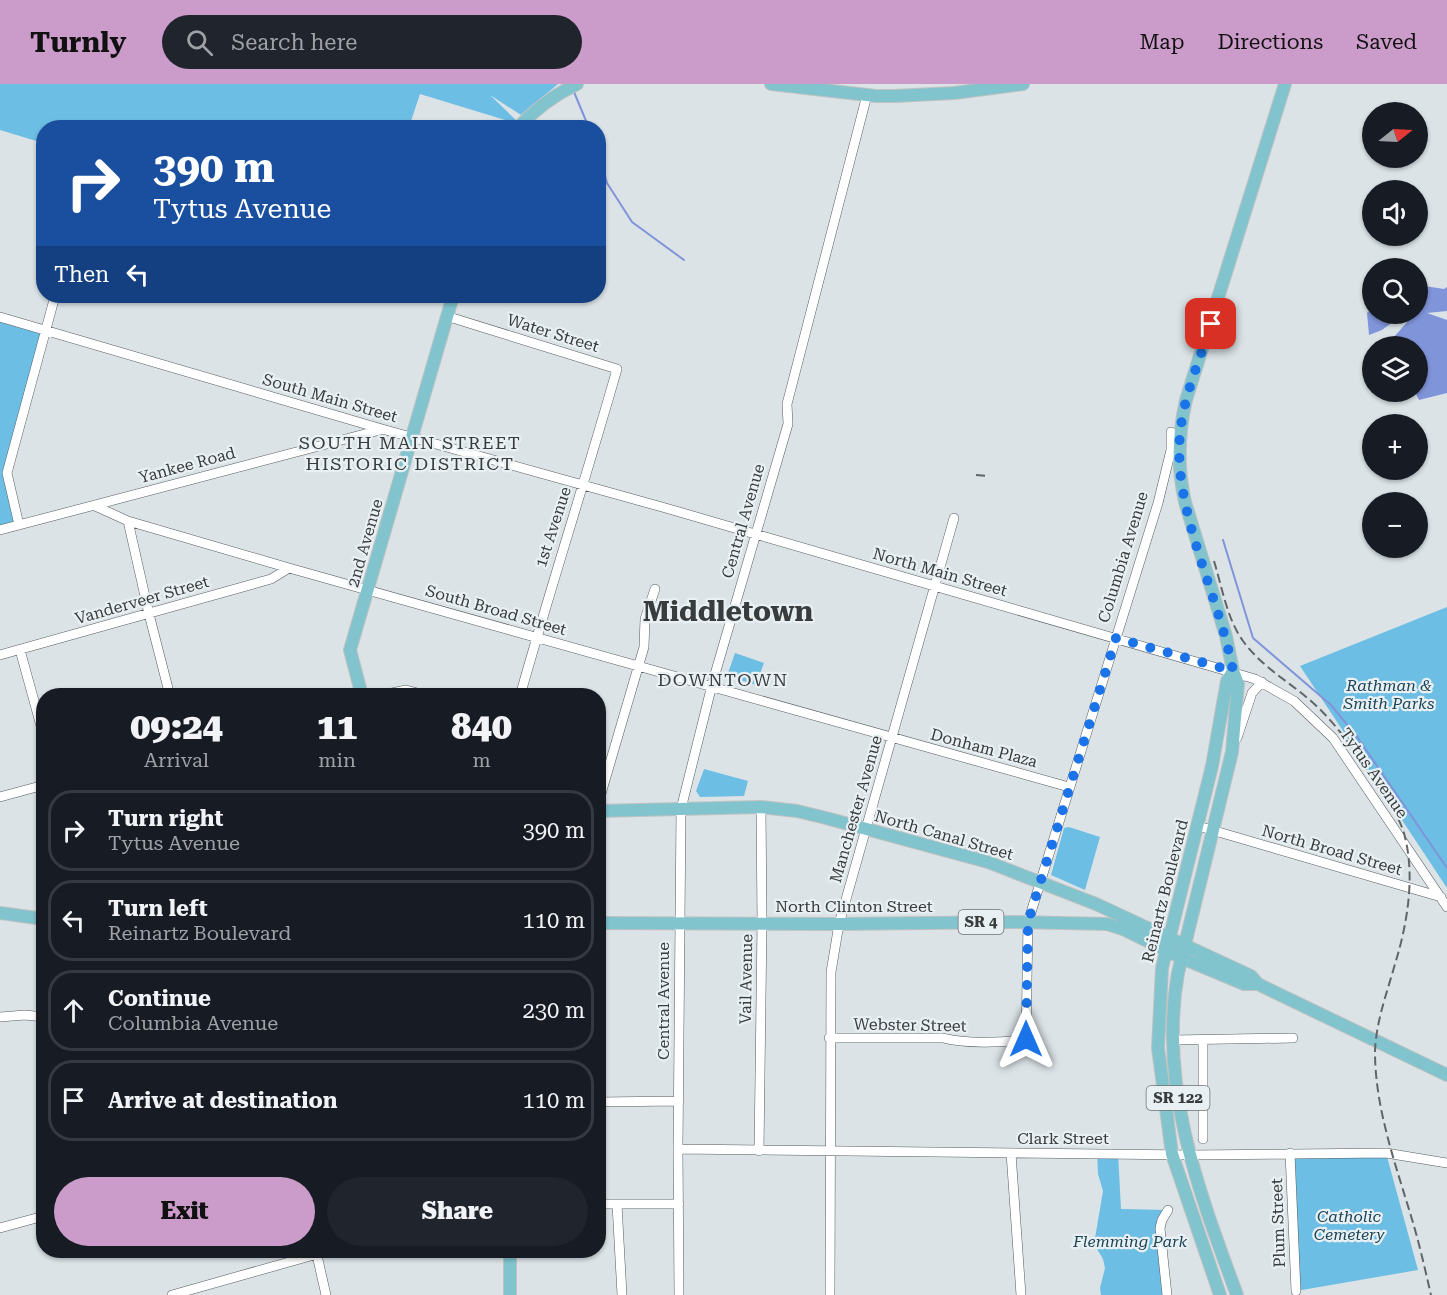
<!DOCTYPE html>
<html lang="en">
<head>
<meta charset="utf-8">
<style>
	body { margin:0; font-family:"Roboto Serif",serif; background:#20242c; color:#f1f3f6; height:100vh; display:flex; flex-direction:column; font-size:22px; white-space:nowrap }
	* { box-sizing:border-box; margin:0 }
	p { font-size:20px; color:#9ea1a6 }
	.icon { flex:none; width:33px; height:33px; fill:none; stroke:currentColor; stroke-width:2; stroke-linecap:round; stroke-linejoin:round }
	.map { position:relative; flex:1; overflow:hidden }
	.sheet { position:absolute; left:36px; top:604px; width:570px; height:570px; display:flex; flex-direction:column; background:#171b24; border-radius:24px; box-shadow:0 2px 4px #0004 }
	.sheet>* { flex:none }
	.top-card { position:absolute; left:36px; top:36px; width:570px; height:183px; border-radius:24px; box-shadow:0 2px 4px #0004; background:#1a4fa0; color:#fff; overflow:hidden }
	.needle { width:39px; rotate:72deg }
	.buttons { position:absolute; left:1362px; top:18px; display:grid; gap:12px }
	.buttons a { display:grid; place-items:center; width:66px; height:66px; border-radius:50%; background:#171b24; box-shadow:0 2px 4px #0004; font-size:30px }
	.pin { position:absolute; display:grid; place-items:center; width:51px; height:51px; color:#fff; margin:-26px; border-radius:12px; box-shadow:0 3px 9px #0006 }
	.me { position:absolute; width:66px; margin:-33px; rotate:0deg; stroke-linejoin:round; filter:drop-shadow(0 0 4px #0008) }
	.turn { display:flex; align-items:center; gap:21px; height:126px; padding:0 18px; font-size:27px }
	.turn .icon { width:78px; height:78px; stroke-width:2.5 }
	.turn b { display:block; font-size:42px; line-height:51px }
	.then { display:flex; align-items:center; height:57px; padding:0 18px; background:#0003; gap:12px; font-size:22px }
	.eta { display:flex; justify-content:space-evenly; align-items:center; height:102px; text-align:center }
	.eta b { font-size:36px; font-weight:800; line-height:42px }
	.cta { display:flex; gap:12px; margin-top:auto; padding:12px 18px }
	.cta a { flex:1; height:69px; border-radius:36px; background:#cb9bc9; color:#111; font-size:24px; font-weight:800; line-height:69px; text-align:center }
	.cta a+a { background:#20242c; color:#f1f3f6 }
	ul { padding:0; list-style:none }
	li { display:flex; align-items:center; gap:18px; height:81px; margin:0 12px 9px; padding:0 6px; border:3px solid #363941; border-radius:24px }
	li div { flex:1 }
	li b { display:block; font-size:22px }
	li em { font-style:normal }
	header { display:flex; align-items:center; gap:36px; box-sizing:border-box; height:84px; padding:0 30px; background:#cb9bc9; color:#111 }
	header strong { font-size:28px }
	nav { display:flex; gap:33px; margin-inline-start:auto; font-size:21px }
	.search { width:420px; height:54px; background:#20242c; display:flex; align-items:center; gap:15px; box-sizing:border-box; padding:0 21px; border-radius:33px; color:#9ea1a6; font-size:22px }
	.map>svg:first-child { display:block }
	.green { fill:#6dbee4 }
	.water { fill:#8094da }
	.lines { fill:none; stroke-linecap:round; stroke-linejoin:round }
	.stream { stroke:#8094da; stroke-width:2 }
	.minor-casing { stroke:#555b5f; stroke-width:10 }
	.major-casing { stroke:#c0c1c1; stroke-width:14 }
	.minor { stroke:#fff; stroke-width:9 }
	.major { stroke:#82c4ce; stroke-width:12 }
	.rail { stroke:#616567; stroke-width:2; stroke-dasharray:9 4.5; stroke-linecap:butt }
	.route { stroke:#1a73e8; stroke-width:10; stroke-dasharray:0 18 }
	.labels { text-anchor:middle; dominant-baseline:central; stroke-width:4.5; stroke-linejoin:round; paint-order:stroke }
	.shield { fill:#e9f0f4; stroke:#6e7274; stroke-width:1.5 }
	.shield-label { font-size:15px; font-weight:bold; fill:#393c3d }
	.street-label { font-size:16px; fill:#393c3d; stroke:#e9f0f4 }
	.park-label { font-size:16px; font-style:italic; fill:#1d4557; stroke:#e9f0f4 }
	.neighbourhood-label { font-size:18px; letter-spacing:1.5px; fill:#393c3d; stroke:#e9f0f4 }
	.town-label { font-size:28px; font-weight:bold; fill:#393c3d; stroke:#e9f0f4 }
</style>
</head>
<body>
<header>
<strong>Turnly</strong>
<div class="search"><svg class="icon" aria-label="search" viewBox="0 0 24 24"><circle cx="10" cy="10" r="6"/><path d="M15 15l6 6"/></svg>Search here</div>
<nav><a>Map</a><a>Directions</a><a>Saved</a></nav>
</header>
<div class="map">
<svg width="1447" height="1211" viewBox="0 0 1447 1211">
	<rect width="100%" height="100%" fill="#dbe3e7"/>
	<!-- green -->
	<path class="green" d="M0 0H558L521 31 490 11 521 41 420 10 409 43 378 38 375 44H44L43 59 0 46Z
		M0 233 45 245 7 388 19 441 0 446Z
		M1447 523V804L1300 582Z
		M735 569 764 579 756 601 727 592Z
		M704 685 748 697 744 712 700 713 696 707Z
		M1069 743 1100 753 1085 806 1051 791 1064 744Z
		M1097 1069H1118L1121 1125 1168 1126 1162 1136 1167 1211H1101L1100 1204 1105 1184 1103 1175 1097 1165 1095 1154 1103 1107 1098 1090Z
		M1290 1069H1386L1418 1186 1296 1207Z"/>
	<!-- water -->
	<path class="water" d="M1418 201 1444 205 1447 203V227L1427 229 1447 236V309L1419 316 1415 308H1418V262H1386L1408 237 1401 232 1382 246 1369 251 1367 229 1372 224V230H1418Z"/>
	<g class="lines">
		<!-- stream -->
		<path class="stream" d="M574 8 589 44
			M598 70 607 99 632 138 684 176
			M1223 456 1253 554 1331 621 1358 654 1447 784"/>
		<defs>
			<path id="minor" d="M446 232 617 285C586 394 551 502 520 612
				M0 233 382 345 662 423 1255 595 1294 617 1333 654 1447 823
				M95 422 128 437 289 484 1069 703
				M128 437 149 530 170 612
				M19 441 7 389 55 212
				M0 446 380 346
				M20 566 44 653
				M0 571 271 495 289 484
				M378 612 406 606 429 612
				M1237 654 1252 609 1262 598
				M0 713 44 701
				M598 720 644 563 645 535 655 505
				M1198 742 1441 813
				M598 888 601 1018
				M0 933 25 931 44 933
				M829 954H943C966 960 1002 959 1026 955L1028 838 1158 419 1171 366V348
				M1173 956 1293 954
				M598 1018 679 1017
				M1203 1055V957
				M678 1065 1189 1071 1386 1069 1447 1079
				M759 1067 762 839 761 723
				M1011 1069 1021 1211
				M1290 1069 1296 1207
				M598 1120H679
				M617 1120 622 1211
				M0 1144 44 1132
				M316 1167 326 1211
				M172 1211 328 1167
				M679 1211 678 1065 681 725 713 597 788 340 787 320 867 11
				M830 1211 831 888 839 840 954 434
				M1167 1211 1160 1144 1162 1136 1168 1126"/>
			<path id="major" d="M771 0 876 12H895L954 9 1023 0
				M518 44C535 25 554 11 577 0
				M362 612 350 566 453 212
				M598 727 761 723 797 727 826 734 988 778 1096 820 1251 892 1258 900 1266 904 1447 991
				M0 829 44 835
				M598 839 839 840 1017 838 1107 840 1123 845 1182 874 1244 900H1258
				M510 1167V1211
				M1220 1211 1172 1070 1158 964 1162 884 1212 682 1227 597 1233 587
				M1237 1211C1199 1108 1158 1001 1178 889L1232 668 1238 600 1233 587 1226 552 1185 418C1177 383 1178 351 1186 316L1285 0"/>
		</defs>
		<!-- minor casing -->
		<use href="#minor" class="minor-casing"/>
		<!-- major casing -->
		<use href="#major" class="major-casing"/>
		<!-- minor -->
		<use href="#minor" class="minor"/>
		<!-- major -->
		<use href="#major" class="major"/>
		<!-- rail -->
		<path class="rail" d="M976 391 989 392
			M1214 477C1222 503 1227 535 1243 557 1262 583 1288 597 1311 617 1336 639 1355 667 1373 695 1384 711 1396 727 1403 746 1416 788 1408 838 1395 880 1387 909 1376 937 1375 968 1375 1023 1395 1079 1411 1132 1419 1158 1425 1185 1431 1211"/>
	</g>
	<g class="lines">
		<!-- route -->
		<path class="route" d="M1026 955 1028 838 1116 554 1233 587C1219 511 1173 428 1180 351 1183 313 1200 276 1211 240"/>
	</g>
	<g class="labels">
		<!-- shield labels -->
		<g class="shield">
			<rect x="958.5" y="826" width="45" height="24" rx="4.5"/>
			<rect x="1146.5" y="1002" width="63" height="24" rx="4.5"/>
		</g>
		<g class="shield-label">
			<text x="981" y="838">SR 4</text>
			<text x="1178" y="1014">SR 122</text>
		</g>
		<!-- street labels -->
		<g class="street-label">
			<text transform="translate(553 249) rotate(17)">Water Street</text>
			<text transform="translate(330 314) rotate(16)">South Main Street</text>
			<text transform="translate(187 381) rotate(-15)">Yankee Road</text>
			<text transform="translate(743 437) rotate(-74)">Central Avenue</text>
			<text transform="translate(553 443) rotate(-72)">1st Avenue</text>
			<text transform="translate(365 459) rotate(-74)">2nd Avenue</text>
			<text transform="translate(1123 473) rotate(-73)">Columbia Avenue</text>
			<text transform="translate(940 488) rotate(16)">North Main Street</text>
			<text transform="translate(142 516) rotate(-16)">Vanderveer Street</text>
			<text transform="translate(496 526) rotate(16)">South Broad Street</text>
			<text transform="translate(984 664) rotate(15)">Donham Plaza</text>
			<text transform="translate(1374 689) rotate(55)">Tytus Avenue</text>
			<text transform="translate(856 725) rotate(-74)">Manchester Avenue</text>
			<text transform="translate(944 751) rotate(16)">North Canal Street</text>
			<text transform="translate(1332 766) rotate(16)">North Broad Street</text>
			<text transform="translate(1165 807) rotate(-76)">Reinartz Boulevard</text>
			<text x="854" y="822">North Clinton Street</text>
			<text transform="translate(746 895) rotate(-89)">Vail Avenue</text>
			<text transform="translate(663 917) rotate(-90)">Central Avenue</text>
			<text transform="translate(910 941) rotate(1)">Webster Street</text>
			<text x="1063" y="1054">Clark Street</text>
			<text transform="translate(1278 1139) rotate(-92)">Plum Street</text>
		</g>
		<!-- park labels -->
		<g class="park-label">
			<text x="1389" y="601">Rathman &amp;<tspan x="1389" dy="18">Smith Parks</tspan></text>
			<text x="1349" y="1132">Catholic<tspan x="1349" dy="18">Cemetery</tspan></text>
			<text x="1130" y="1157">Flemming Park</text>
		</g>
		<!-- neighbourhood labels -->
		<g class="neighbourhood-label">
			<text x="410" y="358">SOUTH MAIN STREET<tspan x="410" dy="21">HISTORIC DISTRICT</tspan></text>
			<text x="723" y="595">DOWNTOWN</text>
		</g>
		<!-- town labels -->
		<g class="town-label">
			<text x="728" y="527">Middletown</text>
		</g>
	</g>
</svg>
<div class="buttons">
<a><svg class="needle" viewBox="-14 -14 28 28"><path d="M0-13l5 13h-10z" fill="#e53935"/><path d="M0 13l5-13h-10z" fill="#9ea1a6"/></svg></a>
<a><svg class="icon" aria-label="sound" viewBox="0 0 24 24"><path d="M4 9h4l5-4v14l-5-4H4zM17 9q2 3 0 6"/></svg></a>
<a><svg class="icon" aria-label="search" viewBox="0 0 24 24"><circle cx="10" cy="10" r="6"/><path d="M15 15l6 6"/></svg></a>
<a><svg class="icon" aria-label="layers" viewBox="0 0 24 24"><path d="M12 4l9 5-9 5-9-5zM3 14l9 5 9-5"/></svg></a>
<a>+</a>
<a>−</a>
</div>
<div class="pin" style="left:1211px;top:240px;background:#d93025"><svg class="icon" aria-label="arrive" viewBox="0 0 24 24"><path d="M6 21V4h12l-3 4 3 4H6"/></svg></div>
<svg class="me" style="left:1026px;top:955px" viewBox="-20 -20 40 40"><path d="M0-17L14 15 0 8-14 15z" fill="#1a73e8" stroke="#fff" stroke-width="4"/></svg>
<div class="top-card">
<div class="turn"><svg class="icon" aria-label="right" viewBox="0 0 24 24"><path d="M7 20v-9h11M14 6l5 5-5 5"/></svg><div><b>390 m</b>Tytus Avenue</div></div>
<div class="then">Then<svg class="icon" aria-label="left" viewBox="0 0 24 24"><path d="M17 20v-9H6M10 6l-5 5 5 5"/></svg></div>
</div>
<section class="sheet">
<div class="eta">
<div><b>09:24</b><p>Arrival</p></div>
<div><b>11</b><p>min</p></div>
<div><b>840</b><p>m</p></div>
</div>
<ul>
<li><svg class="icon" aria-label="right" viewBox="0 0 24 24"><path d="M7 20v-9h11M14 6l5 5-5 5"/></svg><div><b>Turn right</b><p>Tytus Avenue</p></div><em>390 m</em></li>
<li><svg class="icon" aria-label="left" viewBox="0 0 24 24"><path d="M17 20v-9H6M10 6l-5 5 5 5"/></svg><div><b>Turn left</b><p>Reinartz Boulevard</p></div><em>110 m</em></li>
<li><svg class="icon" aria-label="ahead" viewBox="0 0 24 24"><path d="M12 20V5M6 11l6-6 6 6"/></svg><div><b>Continue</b><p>Columbia Avenue</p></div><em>230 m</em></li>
<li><svg class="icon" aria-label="arrive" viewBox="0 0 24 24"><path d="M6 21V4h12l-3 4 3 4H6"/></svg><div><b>Arrive at destination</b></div><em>110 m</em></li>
</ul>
<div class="cta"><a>Exit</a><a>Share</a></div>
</section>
</div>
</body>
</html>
